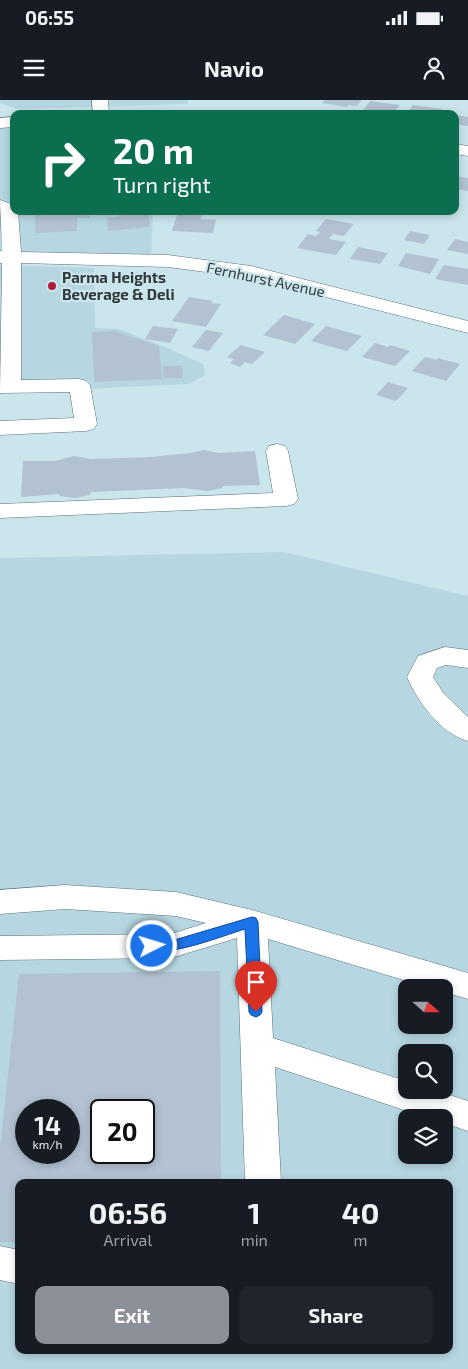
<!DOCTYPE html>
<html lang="en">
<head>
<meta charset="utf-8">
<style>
	body { margin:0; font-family:"Exo 2",sans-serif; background:#20242c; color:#f1f3f6; height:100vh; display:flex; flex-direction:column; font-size:19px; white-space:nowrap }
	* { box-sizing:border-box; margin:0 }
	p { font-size:16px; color:#9ea1a6 }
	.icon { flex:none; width:28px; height:28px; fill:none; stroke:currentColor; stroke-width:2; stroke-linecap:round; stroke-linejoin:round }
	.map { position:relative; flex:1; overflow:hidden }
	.side { position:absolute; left:15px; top:1079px; width:438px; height:175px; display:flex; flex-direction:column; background:#171b24; border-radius:10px; box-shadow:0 2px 8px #0003 }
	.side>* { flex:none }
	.guide { position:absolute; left:10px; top:10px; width:449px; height:105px; border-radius:10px; box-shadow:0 2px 8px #0003; background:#0b6e4f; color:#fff; overflow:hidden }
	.needle { width:32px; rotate:111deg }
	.tools { position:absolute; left:398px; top:879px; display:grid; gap:10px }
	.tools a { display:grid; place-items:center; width:55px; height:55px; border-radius:10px; background:#171b24; box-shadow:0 2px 8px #0003; font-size:25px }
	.speed { position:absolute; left:15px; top:999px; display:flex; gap:10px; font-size:25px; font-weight:700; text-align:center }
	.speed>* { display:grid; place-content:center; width:65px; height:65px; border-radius:50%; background:#171b24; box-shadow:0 2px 8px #0003; line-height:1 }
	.speed small { font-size:12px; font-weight:400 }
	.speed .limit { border:2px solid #111; border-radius:8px; background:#fff; color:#111 }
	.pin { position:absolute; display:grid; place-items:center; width:42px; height:42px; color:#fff; margin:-51px -21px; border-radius:50% 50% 50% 0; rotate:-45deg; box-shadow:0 0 5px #0007 }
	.pin .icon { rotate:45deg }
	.me { position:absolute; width:55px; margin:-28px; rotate:85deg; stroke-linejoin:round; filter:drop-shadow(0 0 4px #0008) }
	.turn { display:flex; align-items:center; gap:18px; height:105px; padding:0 20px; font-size:22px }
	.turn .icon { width:65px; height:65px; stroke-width:2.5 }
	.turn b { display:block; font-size:35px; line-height:42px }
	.eta { display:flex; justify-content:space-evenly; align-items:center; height:85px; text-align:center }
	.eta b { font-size:30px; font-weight:700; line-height:35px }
	.button { display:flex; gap:10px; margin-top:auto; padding:10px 20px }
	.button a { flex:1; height:58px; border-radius:10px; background:#8c9099; color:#fff; font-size:20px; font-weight:700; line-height:58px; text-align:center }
	.button a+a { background:#20242c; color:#f1f3f6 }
	.status { display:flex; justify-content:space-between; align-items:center; height:35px; padding:0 25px; background:#171b24; direction:ltr }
	.status svg { height:14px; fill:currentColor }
	header { display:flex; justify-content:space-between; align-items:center; height:65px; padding:0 20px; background:#171b24; font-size:22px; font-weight:700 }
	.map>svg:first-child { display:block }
	.built { fill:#b6d7e1; fill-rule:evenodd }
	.building { fill:#b2c2d2; fill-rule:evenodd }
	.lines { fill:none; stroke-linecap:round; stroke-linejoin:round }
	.minor-casing { stroke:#5b7278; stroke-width:1 }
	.minor { fill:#fff; fill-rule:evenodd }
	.route { fill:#1a73e8; stroke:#114b97 }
	.poi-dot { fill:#af1b3b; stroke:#cbe5ec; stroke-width:2 }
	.labels { text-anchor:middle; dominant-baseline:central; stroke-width:4.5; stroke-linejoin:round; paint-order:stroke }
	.far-poi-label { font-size:15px; font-weight:bold; fill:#303a3d; stroke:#cbe5ec; text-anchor:start }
	.far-street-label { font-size:15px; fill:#303a3d; stroke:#cbe5ec }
</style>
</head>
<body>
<div class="status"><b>06:55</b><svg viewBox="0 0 49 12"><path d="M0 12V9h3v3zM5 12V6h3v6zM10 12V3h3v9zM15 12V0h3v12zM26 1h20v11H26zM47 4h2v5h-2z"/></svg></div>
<header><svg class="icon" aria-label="menu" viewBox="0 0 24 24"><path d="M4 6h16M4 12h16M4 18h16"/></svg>Navio<svg class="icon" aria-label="person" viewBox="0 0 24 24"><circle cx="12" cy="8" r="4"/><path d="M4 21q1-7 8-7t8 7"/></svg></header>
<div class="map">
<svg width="468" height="1269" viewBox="0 0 468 1269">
	<rect width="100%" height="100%" fill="#cbe5ec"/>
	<!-- built -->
	<path class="built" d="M0 0H188L187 4 17 9 0 3Z
		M14 27V111H153L151 155 0 152V28Z
		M0 165 94 168 95 228 119 229 165 247 203 264 205 275 189 284 0 293Z
		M284 452 468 496V1269H0V458ZM406 888H444V925H406ZM406 952H444V990H406ZM26 1010H69V1052H26ZM101 1010H144V1052H101ZM406 1018H444V1055H406ZM19 1082H449V1250H19Z"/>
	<!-- building -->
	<path class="building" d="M325 0H362L357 6 348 5 347 7 322 3Z
		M370 1 400 5 393 14 363 10Z
		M413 5 442 9 439 14H406Z
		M455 15 468 17V26L455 24Z
		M456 76 468 78V91L455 89Z
		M35 111H89V118H77V131L35 133Z
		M118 111H148L150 127 108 131 107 118 119 117Z
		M182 114 202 115 200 119 216 120 213 133 172 131 177 115Z
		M326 119 354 124 344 136 333 134 329 139 346 142 336 155 297 148 308 134 316 136 320 132 316 131Z
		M410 131 430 135 424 144 404 140Z
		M455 139 468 142V154L447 150Z
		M358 147 388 153 380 164 350 159Z
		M406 153 439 159 430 174 398 166Z
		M444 165 468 169V185L435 179Z
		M189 197 213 201 211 203 221 204 206 227 172 221Z
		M284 215 315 224 295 244 263 235Z
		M153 226 178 229 170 243 145 239Z
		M326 226 362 236 347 251 311 241Z
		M206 230 223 233 209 251 192 247Z
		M115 231 159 246 162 279 94 282 92 232Z
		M375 243 388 247 390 245 410 251 395 266 362 257Z
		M241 245 265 252 252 264 245 262 240 267 230 263 234 259 227 257Z
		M425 257 437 260 438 258 460 264 446 281 412 271Z
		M163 266H182L183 278H163Z
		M388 282 408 288 396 301 376 295Z
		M204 350 219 353 255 351 260 385 223 386 222 388 208 391 184 388 91 392 90 395 75 398 60 396 59 394 21 397 23 361H55L74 356 91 359 150 357 191 353Z
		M220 871 221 1082H19V1142H0V1047L19 874ZM26 1010H69V1052H26ZM101 1010H144V1052H101Z"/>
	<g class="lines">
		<defs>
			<path id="minor" d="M92 0H108L109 14H93Z
				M14 17V27L0 28V18Z
				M455 44 468 46V56L455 54Z
				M0 100 14 105V111H18L21 152 168 155 251 166 468 221V233L251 178 168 167 21 163V280L79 279 86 281 90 285 97 324 94 329 86 331 0 335V321L74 318 70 292 0 293 2 163H0V151H2Z
				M277 344 285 346 288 351 298 399 294 404 286 406 0 418V404L273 393 266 351 269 346Z
				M445 547 468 550V568L446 565 437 568 433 577 444 594 468 617V641C440 633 418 602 407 577L418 556Z
				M65 785 176 792 252 810 468 873V899L444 892V888H430L268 839 273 938 406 981V990H434L468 1001V1031L444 1023V1018H428L275 967 281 1082H245L237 838 171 858 0 860V836L171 834 206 823 176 816 65 809 0 814V790Z
				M0 1146 19 1150V1184L0 1180Z"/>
		</defs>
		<!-- minor casing -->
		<use href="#minor" class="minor-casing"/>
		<!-- minor -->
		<use href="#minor" class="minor"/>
	</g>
	<!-- route -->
	<path class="route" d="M252 817 256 818 258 822 262 912 260 915 256 917 251 915 249 912 245 829C222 836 170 857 147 850L145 846 147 843 171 841Z"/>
	<!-- markers -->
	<circle class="poi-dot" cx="52" cy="186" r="5"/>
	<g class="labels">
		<!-- far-poi labels -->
		<g class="far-poi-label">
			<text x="62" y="177">Parma Heights<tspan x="62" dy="17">Beverage &amp; Deli</tspan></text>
		</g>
		<!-- far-street labels -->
		<g class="far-street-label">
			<text transform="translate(266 179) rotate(12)">Fernhurst Avenue</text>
		</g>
	</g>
</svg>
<div class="tools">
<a><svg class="needle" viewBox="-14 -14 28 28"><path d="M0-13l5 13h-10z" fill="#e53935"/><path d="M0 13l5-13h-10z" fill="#9ea1a6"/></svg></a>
<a><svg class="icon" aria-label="search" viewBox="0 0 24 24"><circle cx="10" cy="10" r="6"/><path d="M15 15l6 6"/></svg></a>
<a><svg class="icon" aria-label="layers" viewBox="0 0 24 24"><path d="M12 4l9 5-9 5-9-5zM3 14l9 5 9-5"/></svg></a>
</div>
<div class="speed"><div>14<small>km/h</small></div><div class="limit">20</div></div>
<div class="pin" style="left:256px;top:912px;background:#d93025"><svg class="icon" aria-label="arrive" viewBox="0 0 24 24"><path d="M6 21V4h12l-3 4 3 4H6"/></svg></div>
<svg class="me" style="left:152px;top:846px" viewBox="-20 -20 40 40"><circle r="17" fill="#1a73e8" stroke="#fff" stroke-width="3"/><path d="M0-11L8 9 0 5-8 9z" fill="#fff"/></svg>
<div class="guide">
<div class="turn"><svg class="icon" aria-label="right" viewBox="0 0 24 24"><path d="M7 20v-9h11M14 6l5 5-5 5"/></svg><div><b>20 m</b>Turn right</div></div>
</div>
<section class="side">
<div class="eta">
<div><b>06:56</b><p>Arrival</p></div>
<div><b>1</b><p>min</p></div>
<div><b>40</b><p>m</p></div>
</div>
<div class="button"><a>Exit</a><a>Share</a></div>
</section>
</div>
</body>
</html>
